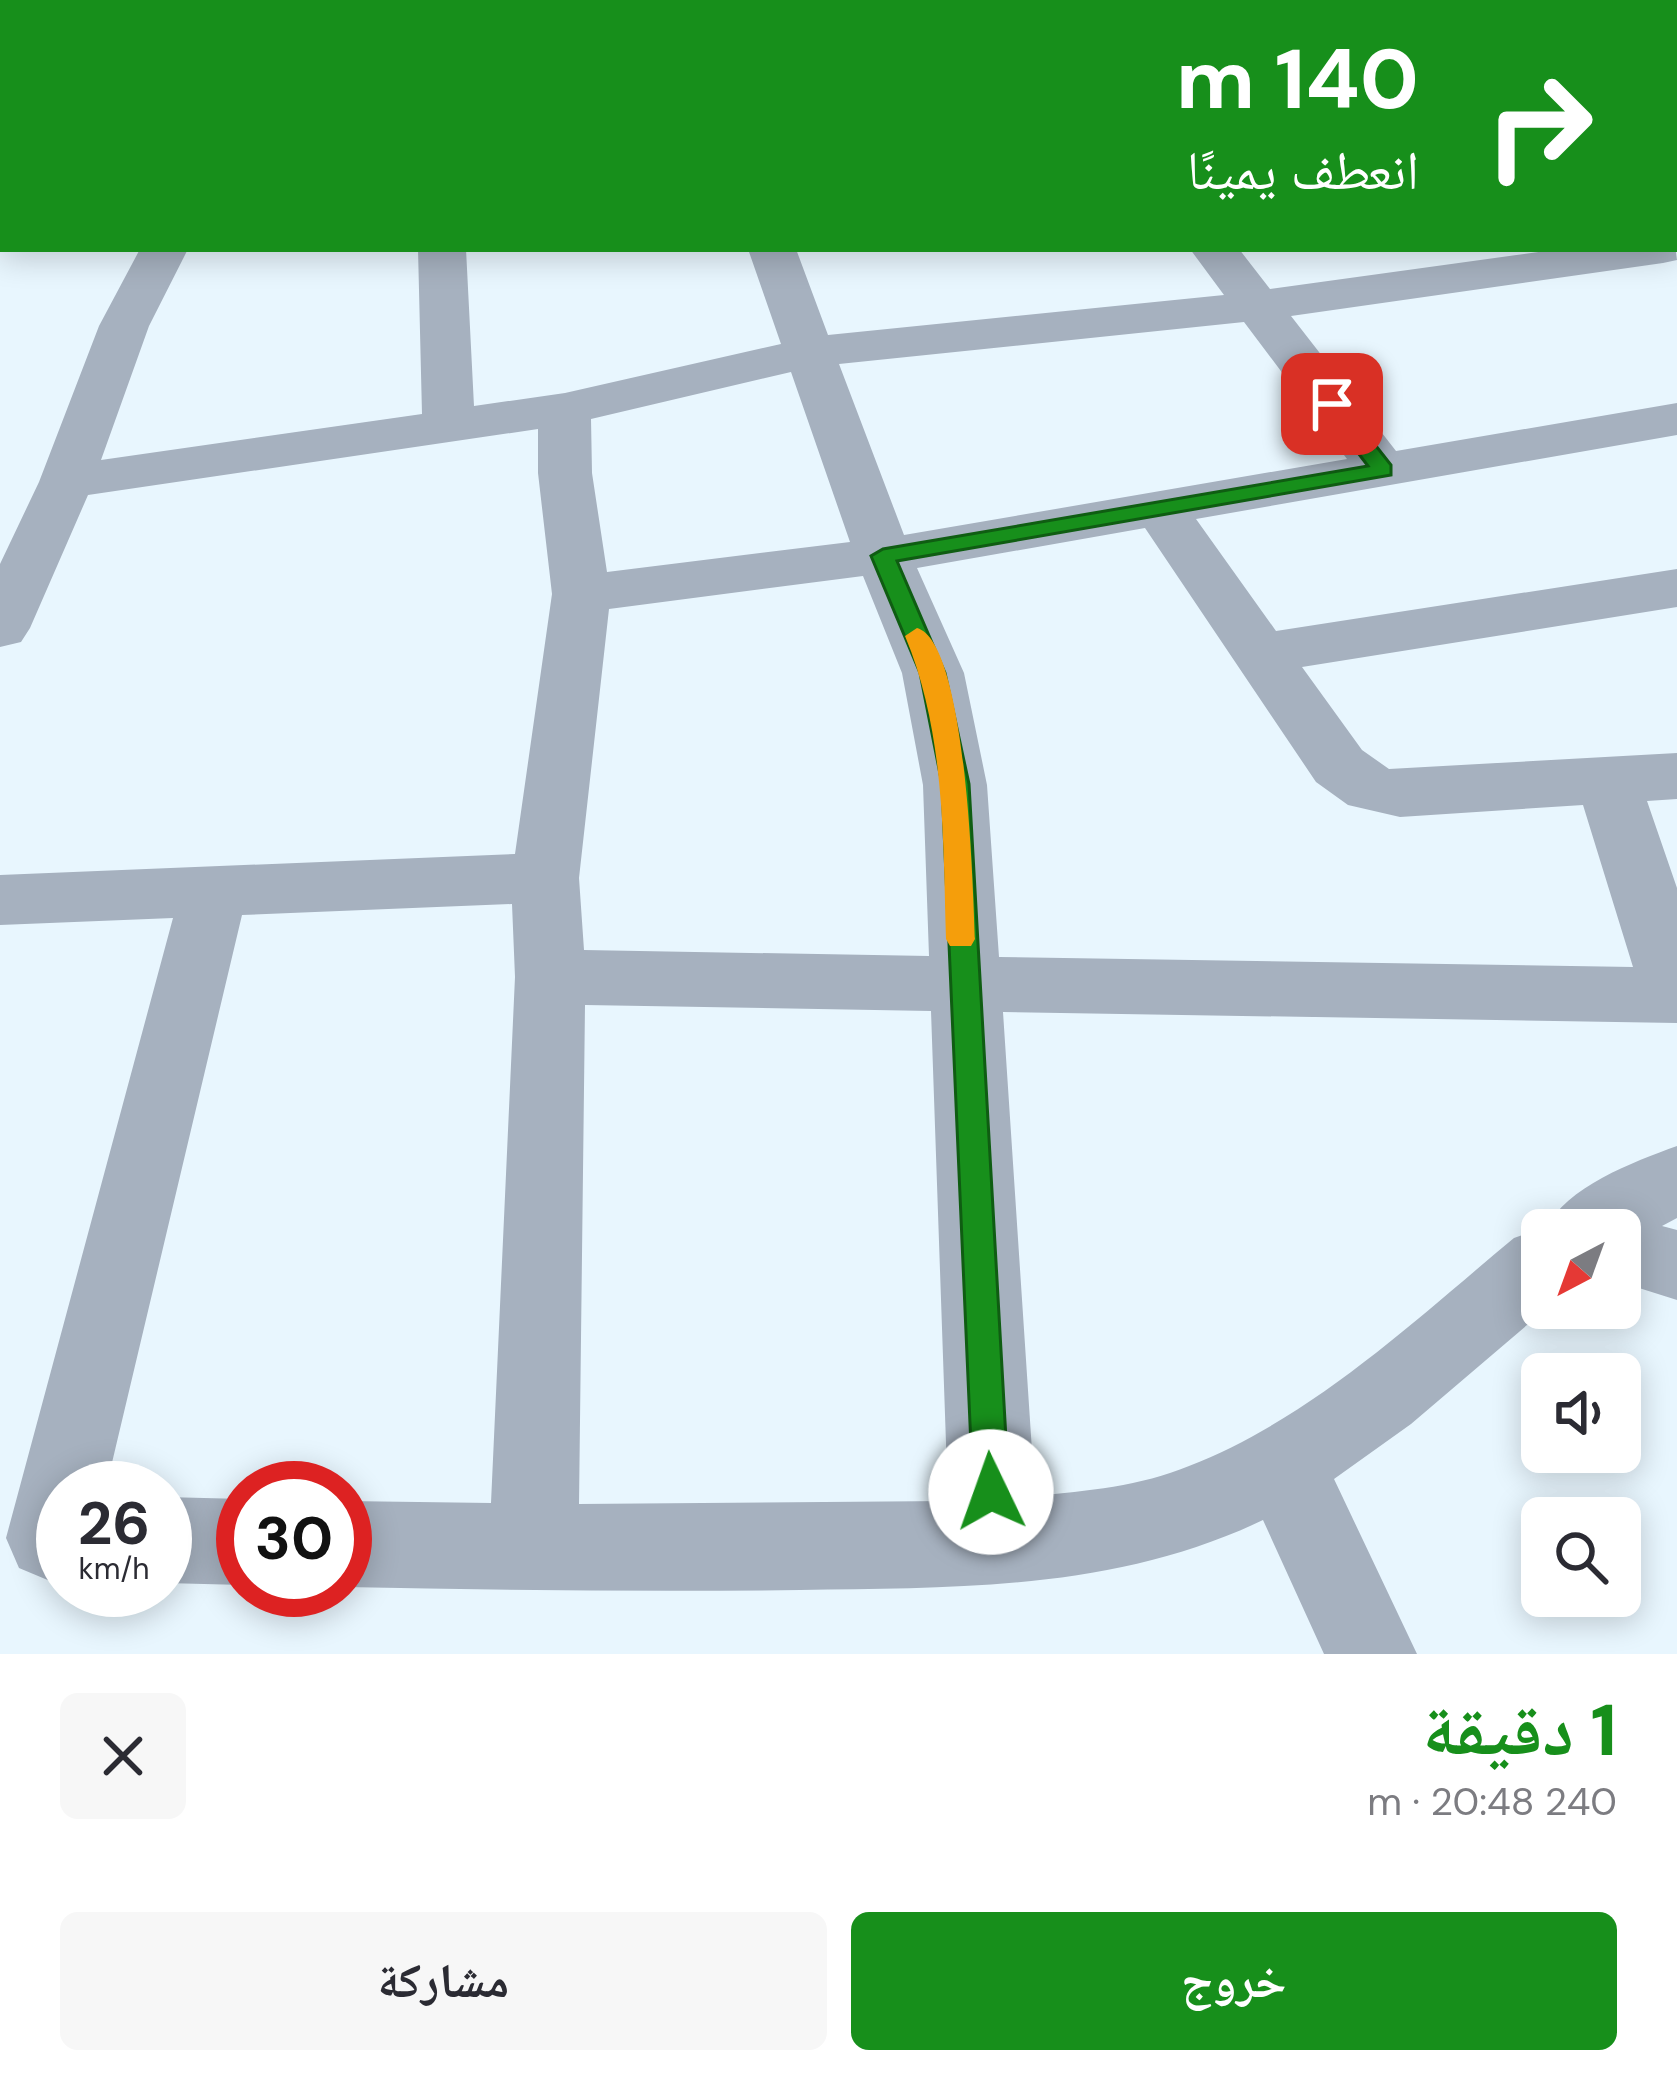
<!DOCTYPE html>
<html lang="ar">
<head>
<meta charset="utf-8">
<style>
	body { margin:0; font-family:"DM Sans","Noto Naskh Arabic",sans-serif; background:#f7f7f7; color:#2b2b33; direction:rtl; height:100vh; display:flex; flex-direction:column; font-size:45px; white-space:nowrap }
	* { box-sizing:border-box; margin:0 }
	p { font-size:39px; color:#7c7c81 }
	.icon { flex:none; width:66px; height:66px; fill:none; stroke:currentColor; stroke-width:2; stroke-linecap:round; stroke-linejoin:round }
	.map { position:relative; height:1654px; overflow:hidden; direction:ltr }
	.sheet { display:flex; flex-direction:column; background:#fff; flex:1 }
	.sheet>* { flex:none }
	.guide { position:absolute; left:0px; top:0px; width:1677px; height:252px; box-shadow:0 6px 30px #0003; direction:rtl; background:#178f1b; color:#fff; overflow:hidden }
	.needle { width:78px; rotate:221deg }
	.tools { position:absolute; left:1521px; top:1209px; display:grid; gap:24px }
	.tools a { display:grid; place-items:center; width:120px; height:120px; border-radius:18px; background:#fff; box-shadow:0 6px 30px #0003; font-size:60px }
	.speed { position:absolute; left:36px; top:1461px; display:flex; gap:24px; font-size:60px; font-weight:700; text-align:center }
	.speed>* { display:grid; place-content:center; width:156px; height:156px; border-radius:50%; background:#fff; box-shadow:0 6px 30px #0003; line-height:1 }
	.speed small { font-size:30px; font-weight:400 }
	.speed .limit { border:18px solid #d22; background:#fff; color:#111 }
	.pin { position:absolute; display:grid; place-items:center; width:102px; height:102px; color:#fff; margin:-51px; border-radius:24px; box-shadow:0 6px 18px #0006 }
	.me { position:absolute; width:132px; margin:-66px; rotate:357deg; stroke-linejoin:round; filter:drop-shadow(0 0 9px #0008) }
	.turn { display:flex; align-items:center; gap:42px; height:252px; padding:0 60px; font-size:54px }
	.turn .icon { width:156px; height:156px; stroke-width:2.5 }
	.turn b { display:block; font-size:84px; line-height:102px }
	.round { display:grid; place-items:center; flex:none; width:126px; height:126px; border-radius:18px; background:#f7f7f7 }
	.overview { display:flex; align-items:center; justify-content:space-between; height:204px; padding:0 60px }
	h1 { font-size:72px; font-weight:800; line-height:90px; color:#178f1b }
	.button { display:flex; gap:24px; margin-top:auto; padding:24px 60px }
	.button a { flex:1; height:138px; border-radius:18px; background:#178f1b; color:#fff; font-size:48px; font-weight:800; line-height:138px; text-align:center }
	.button a+a { background:#f7f7f7; color:#2b2b33 }
	.map>svg:first-child { display:block }
	.lines { fill:none; stroke-linecap:round; stroke-linejoin:round }
	.minor { fill:#a6b1bf; fill-rule:evenodd }
	.major { fill:#667a92; fill-rule:evenodd }
	.route { fill:#178f1b; stroke:#0f5d12; stroke-width:3 }
	.slow { fill:#f59e0b }
</style>
</head>
<body>
<div class="map">
<svg width="1677" height="1654" viewBox="0 0 1677 1654">
	<rect width="100%" height="100%" fill="#e8f6fe"/>
	<g class="lines">
		<!-- minor -->
		<path class="minor" d="M263 0H303L261 3Z
			M741 0H781V3H741Z
			M1081 0H1121L1080 3Z
			M0 53H3V77H0Z
			M1674 90 1677 91V118L1674 117Z
			M0 161H3V189H0Z
			M1674 238 1677 260 1663 263 1291 316 1396 451 1677 403V435L1196 519 1276 631 1677 569V607L1302 667 1362 750 1389 769 1677 753V799L1647 801 1677 888V1023L1003 1012 1035 1496C1087 1491 1141 1486 1189 1466 1312 1418 1414 1321 1514 1238L1542 1228 1546 1229C1566 1187 1633 1162 1677 1146V1218L1662 1226 1677 1230V1300L1620 1282V1230H1542V1308H1547L1411 1424 1334 1479 1417 1654H1324L1263 1520C1117 1590 959 1588 800 1590 648 1592 497 1590 345 1587V1501L491 1503 515 977 512 904 242 915 106 1488H63V1576L50 1581 19 1568 6 1538 173 918 0 925V875L515 854 552 594 538 473V429L88 495 30 628 21 642 0 647V564L39 482 99 326 140 249H188L149 326 101 460 422 414 418 249H466L474 406 565 393 781 344 748 249H796L828 335 1224 295 1190 249H1239L1270 289 1560 249H1674ZM1244 322 1347 459 904 535 839 364ZM791 372 850 542 607 572 592 473 591 419ZM1145 528 1316 782 1348 805 1400 817 1583 805 1633 967 999 957 987 785 964 673 917 568ZM863 576 902 673 923 785 929 956 584 950 579 878 609 609ZM585 1005 931 1011 948 1501 579 1504Z
			M165 1497 243 1499V1585L165 1583Z"/>
		<!-- major -->
		<path class="major" d="M1587 0H1631L1633 3H1589Z
			M1674 22 1677 23V47L1674 46Z"/>
	</g>
	<!-- route -->
	<path class="route" d="M1332 398 1340 400 1391 465V475L897 561 945 673 969 784 1009 1492 1004 1504 991 1509 978 1504 973 1492 942 784 920 673 871 556 883 549 1368 466 1321 404Z"/>
	<!-- slow -->
	<path class="slow" d="M917 628C967 642 973 889 975 939L971 946H950L946 939C943 836 945 732 905 636Z"/>
</svg>
<div class="tools">
<a><svg class="needle" viewBox="-14 -14 28 28"><path d="M0-13l5 13h-10z" fill="#e53935"/><path d="M0 13l5-13h-10z" fill="#7c7c81"/></svg></a>
<a><svg class="icon" aria-label="sound" viewBox="0 0 24 24"><path d="M4 9h4l5-4v14l-5-4H4zM17 9q2 3 0 6"/></svg></a>
<a><svg class="icon" aria-label="search" viewBox="0 0 24 24"><circle cx="10" cy="10" r="6"/><path d="M15 15l6 6"/></svg></a>
</div>
<div class="speed"><div>26<small>km/h</small></div><div class="limit">30</div></div>
<div class="pin" style="left:1332px;top:404px;background:#d93025"><svg class="icon" aria-label="arrive" viewBox="0 0 24 24"><path d="M6 21V4h12l-3 4 3 4H6"/></svg></div>
<svg class="me" style="left:991px;top:1492px" viewBox="-20 -20 40 40"><circle r="19" fill="#fff"/><path d="M0-13L10 11 0 6-10 11z" fill="#178f1b"/></svg>
<div class="guide">
<div class="turn"><svg class="icon" aria-label="right" viewBox="0 0 24 24"><path d="M7 20v-9h11M14 6l5 5-5 5"/></svg><div><b>140 m</b>انعطف يمينًا</div></div>
</div>
</div>
<section class="sheet">
<div class="overview"><div><h1>1 دقيقة</h1><p>240 m · 20:48</p></div><a class="round"><svg class="icon" aria-label="close" viewBox="0 0 24 24"><path d="M6 6l12 12M18 6L6 18"/></svg></a></div>
<div class="button"><a>خروج</a><a>مشاركة</a></div>
</section>
</body>
</html>
